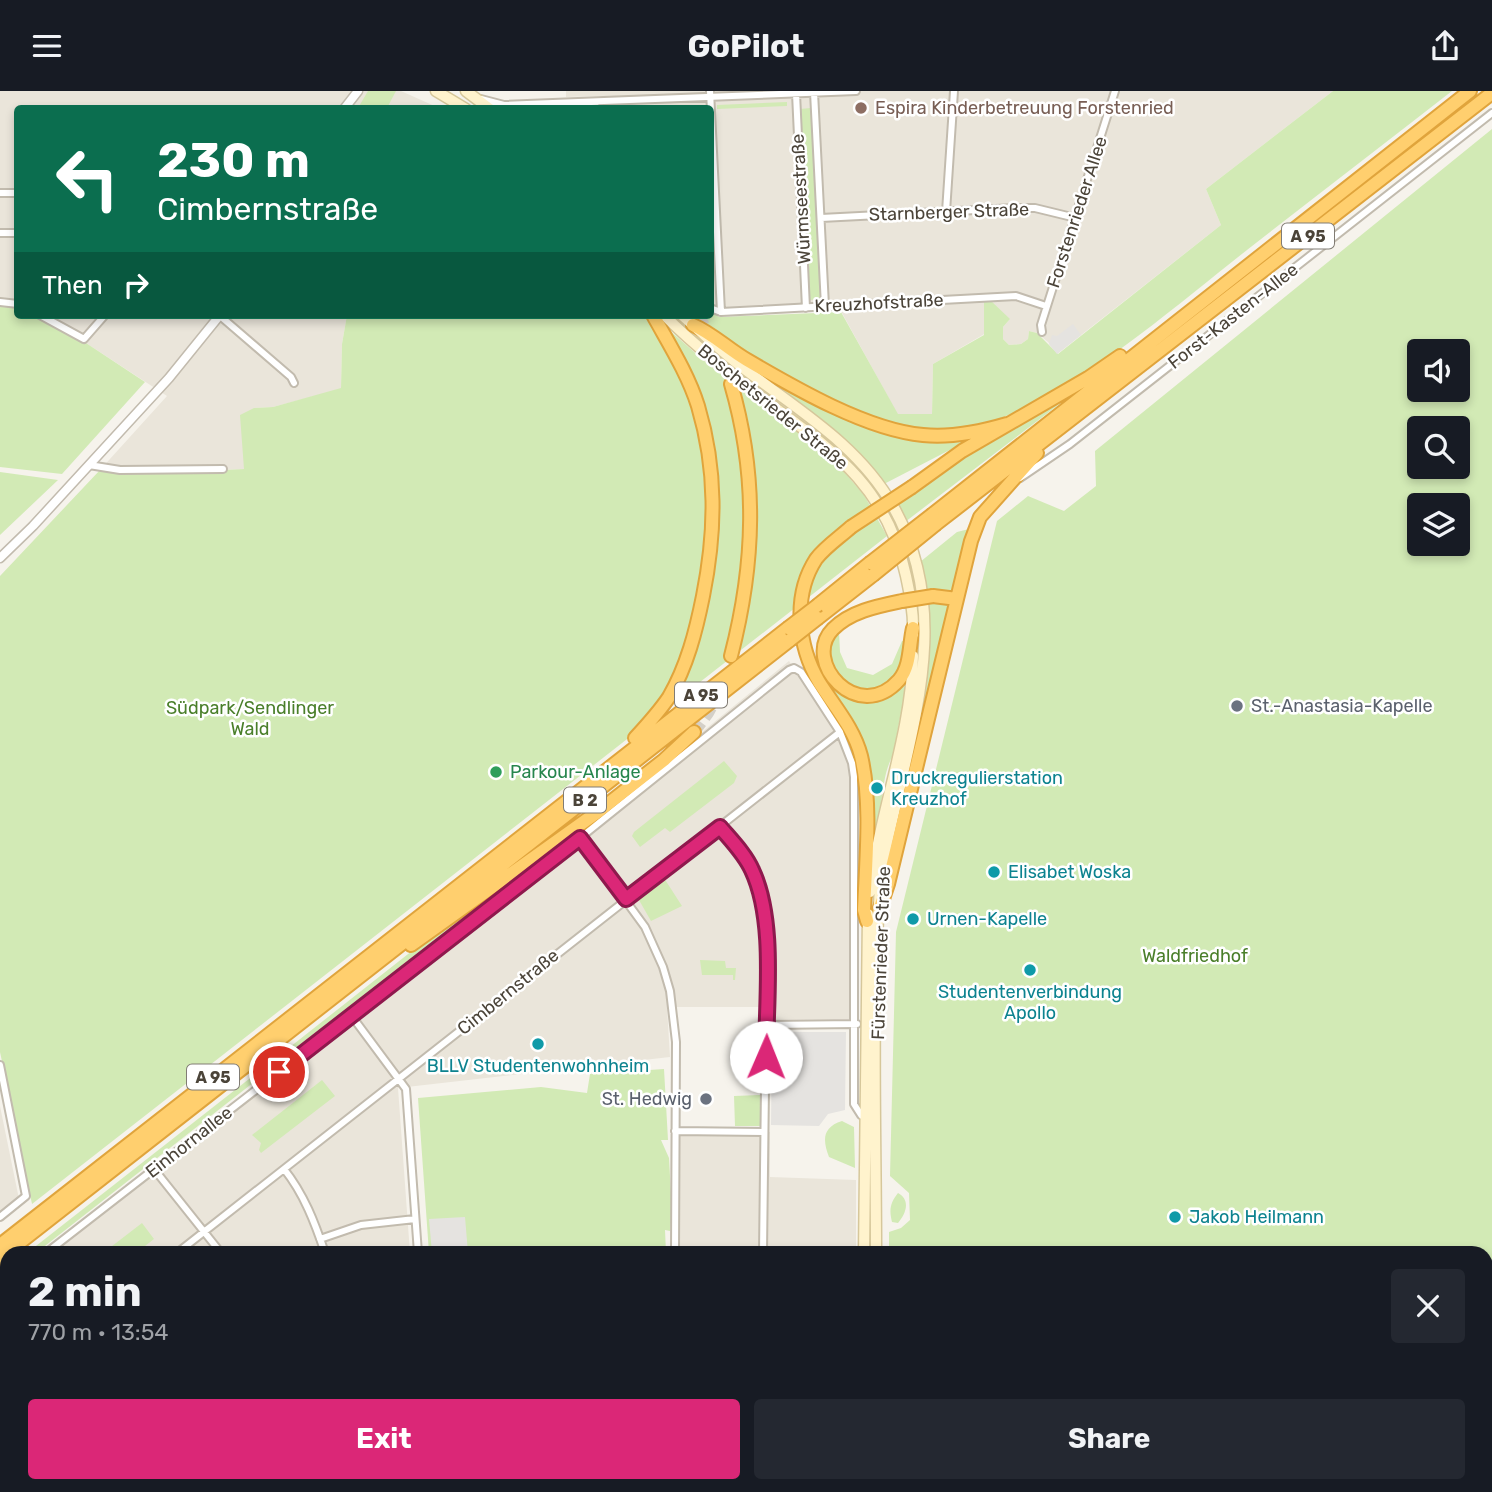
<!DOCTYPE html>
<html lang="en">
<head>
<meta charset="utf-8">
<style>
	body { margin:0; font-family:Rubik,sans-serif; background:#242831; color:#f1f3f6; height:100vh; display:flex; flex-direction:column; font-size:26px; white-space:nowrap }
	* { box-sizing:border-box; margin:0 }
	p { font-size:23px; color:#9ea1a6 }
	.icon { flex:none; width:38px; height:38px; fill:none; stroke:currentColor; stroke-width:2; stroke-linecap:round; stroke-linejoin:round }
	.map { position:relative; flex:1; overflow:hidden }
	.side { position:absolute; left:0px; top:1155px; width:1493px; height:247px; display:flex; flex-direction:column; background:#171b24; border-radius:21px 21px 0 0; box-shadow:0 4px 10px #0003 }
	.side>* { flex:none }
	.banner { position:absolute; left:14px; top:14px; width:700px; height:214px; border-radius:7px; box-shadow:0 4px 10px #0003; background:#0b6e4f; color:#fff; overflow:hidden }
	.controls { position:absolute; left:1407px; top:248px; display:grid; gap:14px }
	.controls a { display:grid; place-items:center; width:63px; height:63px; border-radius:7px; background:#171b24; box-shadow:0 4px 10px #0003; font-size:35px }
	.pin { position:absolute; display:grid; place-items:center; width:60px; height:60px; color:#fff; margin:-30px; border:4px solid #fff; border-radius:50%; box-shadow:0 2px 7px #0007 }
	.me { position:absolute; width:77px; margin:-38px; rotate:1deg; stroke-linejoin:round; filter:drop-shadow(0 0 5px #0008) }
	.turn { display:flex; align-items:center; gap:24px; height:147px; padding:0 28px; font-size:32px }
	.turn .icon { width:91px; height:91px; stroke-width:2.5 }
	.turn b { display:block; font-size:49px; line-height:60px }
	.then { display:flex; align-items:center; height:66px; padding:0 28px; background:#0003; gap:14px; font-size:26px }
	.round { display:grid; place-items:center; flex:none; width:74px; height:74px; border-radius:7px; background:#242831 }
	.head { display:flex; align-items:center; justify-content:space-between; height:119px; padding:0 28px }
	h1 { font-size:42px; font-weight:700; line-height:52px }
	.cta { display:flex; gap:14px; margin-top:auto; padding:14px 28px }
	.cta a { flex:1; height:80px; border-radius:7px; background:#db2777; color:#fff; font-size:28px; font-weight:700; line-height:80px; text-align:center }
	.cta a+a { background:#242831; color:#f1f3f6 }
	header { display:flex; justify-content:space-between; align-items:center; height:91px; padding:0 28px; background:#171b24; font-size:32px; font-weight:700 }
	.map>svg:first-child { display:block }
	.residential { fill:#eae5da }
	.green { fill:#d2eab5; fill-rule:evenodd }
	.parking { fill:#e5e3e0 }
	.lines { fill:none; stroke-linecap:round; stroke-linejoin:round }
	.motorway-tunnel { stroke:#d4d0c8; stroke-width:12; stroke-dasharray:12 6; stroke-linecap:butt }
	.minor-casing { stroke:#c2bbae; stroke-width:10 }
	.tertiary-casing { stroke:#c2bbae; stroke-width:11 }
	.secondary-casing { stroke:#d6c79b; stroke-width:13 }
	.motorway-casing { stroke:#e0a43c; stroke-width:16 }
	.minor { stroke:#fff; stroke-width:6 }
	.tertiary { stroke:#fff; stroke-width:8 }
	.secondary { stroke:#fff3cd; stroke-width:10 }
	.motorway { stroke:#ffcf6e; stroke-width:12 }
	.motorway-bridge-casing { stroke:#e0a43c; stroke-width:16; stroke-linecap:butt }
	.motorway-bridge { stroke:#ffcf6e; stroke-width:12 }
	.route-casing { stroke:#8e194d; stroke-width:18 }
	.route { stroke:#db2777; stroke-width:12 }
	.education-dot { fill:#8d6e63; stroke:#fff; stroke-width:2.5 }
	.worship-dot { fill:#6b7280; stroke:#fff; stroke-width:2.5 }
	.leisure-dot { fill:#2e9e5b; stroke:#fff; stroke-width:2.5 }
	.culture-dot { fill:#0f9aa8; stroke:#fff; stroke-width:2.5 }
	.labels { text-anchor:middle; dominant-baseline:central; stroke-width:5; stroke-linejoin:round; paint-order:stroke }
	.shield { fill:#fff; stroke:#817c74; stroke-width:2 }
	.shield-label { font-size:16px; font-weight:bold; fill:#4b4439 }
	.education-label { font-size:18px; fill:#785e54; stroke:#fff; text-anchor:start }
	.street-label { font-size:18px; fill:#4b4439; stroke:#fff }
	.worship-label { font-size:18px; fill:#5b616d; stroke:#fff; text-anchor:start }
	.park-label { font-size:18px; fill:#4a7f2a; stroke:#fff }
	.leisure-label { font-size:18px; fill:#27864d; stroke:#fff; text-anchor:start }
	.culture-label { font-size:18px; fill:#0d838f; stroke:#fff; text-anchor:start }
</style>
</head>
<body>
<header><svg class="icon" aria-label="menu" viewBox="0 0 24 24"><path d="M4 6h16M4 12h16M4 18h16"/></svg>GoPilot<svg class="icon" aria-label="share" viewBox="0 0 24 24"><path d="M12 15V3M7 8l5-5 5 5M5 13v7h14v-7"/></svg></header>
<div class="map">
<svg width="1492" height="1401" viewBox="0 0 1492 1401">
	<rect width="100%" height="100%" fill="#f6f3ec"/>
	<!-- residential -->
	<path class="residential" d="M0 0H401L439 17 18 18 17 217 0 215Z
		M566 0H1333L1206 98 1221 134 1057 263 1048 251 1037 242 1029 240 1028 248 1021 253 1009 254 1003 248V236L1010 228 933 273 932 323 898 324 836 211 716 218 711 212 710 18 595 17 601 14V5L566 6Z
		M34 224H347L342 253 341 298 273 316 254 317 244 378 183 381 100 379 167 305 86 252Z
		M789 570 836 638 851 682 853 928 773 929 761 916H667L670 966 398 997 410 1162H50L572 747Z
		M0 1015 19 1108 0 1123Z
		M770 1041V1086L856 1089V1162H678L679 1043Z
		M7 1196V1395H428L429 1401H0V1201Z
		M675 1395H857V1401H643Z"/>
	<!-- green -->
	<path class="green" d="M368 0H396L387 17H358Z
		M1333 0H1452C1384 53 1315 106 1247 159 1172 217 1034 342 937 340 876 339 743 266 697 224H710L711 219 719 226 841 221 898 323H932L933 273 984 244V209H990L1010 228 1003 236V248L1009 254 1021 253 1028 248 1029 240 1037 242 1058 263 1221 134 1206 98Z
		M787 11V15L717 18V14Z
		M811 17 821 208 810 209 800 18Z
		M1492 38V1401H889V1395H1486V1162H889V1141L901 1137 910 1129 909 1102 890 1085 896 841 997 430 1028 405 1064 420 1096 395 1095 360ZM1419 261H1458V299H1419ZM1419 338H1458V376H1419ZM1419 415H1458V453H1419Z
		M0 215 17 217 18 224H34L86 252 145 291 62 383 0 376Z
		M347 224H652L709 274 804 344 840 376 864 404 887 445 32 1113 0 961V485L100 379 183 381 244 378 240 324 254 317 273 316 341 297 342 253Z
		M785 294 865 332 969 349 884 393 779 300Z
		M1065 306 1066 308 905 431 891 404Z
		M0 381 58 389 0 444Z
		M969 438 962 461 915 652 930 554 928 511 920 471 957 441Z
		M837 541 839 542 840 561 847 577 873 584 892 573 902 550H906C904 561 903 572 897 582 878 610 828 599 830 562 830 555 835 547 837 541Z
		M908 585 893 664C884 681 884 695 881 713 879 726 876 739 873 751L870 692 832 601 834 598C868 616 883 613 908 585Z
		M724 670 737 685 734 692 670 741 665 737 640 756 632 745 634 741Z
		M556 757 279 970 276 967 417 856Z
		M664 787 682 815 651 830 639 809Z
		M700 869 725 870 726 877H736L735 889H733V884H702Z
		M263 977 267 981 36 1162H27Z
		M664 978 668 1049H661L669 1067 672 1121 670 1140 665 1139 666 1162H429L418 1007 541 996 587 1002 590 983Z
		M322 989 335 1005 261 1062 259 1059 261 1052 252 1044Z
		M760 1004V1035H735L734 1005Z
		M842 1030 854 1036 855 1077 829 1066C822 1048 823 1036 842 1030Z
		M898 1102C911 1109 906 1123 898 1132L892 1131C889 1119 890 1112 898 1102Z
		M142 1132 154 1148 136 1162H103Z
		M43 1395H122L124 1401H46Z
		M526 1395H623L587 1401H527Z"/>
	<!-- parking -->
	<path class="parking" d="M1073 233 1081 244 1057 263 1049 253 1052 244 1057 245Z
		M772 941H846L845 1019 828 1023 819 1035 771 1034Z
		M465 1126 468 1162H432L429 1128Z"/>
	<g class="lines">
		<!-- motorway-tunnel -->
		<path class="motorway-tunnel" d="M698 224 722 267 728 286
			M694 641 708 622 716 607"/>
		<defs>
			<path id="minor" d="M710 0 721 221
				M814 1 825 215
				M796 2 806 217
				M481 8 504 14 856 0
				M584 18 596 12
				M0 102H18
				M946 121 954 0
				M821 127 1015 117H1035L1076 127
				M0 142H18
				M0 211 18 213
				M710 217 721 221 1016 205 1046 215
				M40 224 84 248 105 224
				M219 224 291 286 294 292
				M1042 241 1041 234 1115 0
				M89 374 120 379 223 378
				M1020 387 1070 353 1492 22
				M720 736C747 768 759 786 767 828L763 1162
				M580 747 645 836 663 876 670 900 676 951 675 1162
				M351 924 406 998 418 1162
				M766 934 857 933
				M0 974 26 1105 0 1126
				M675 1040 764 1041
				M154 1078 221 1162
				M284 1078C304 1103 315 1132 325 1162
				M320 1148 361 1134 415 1128
				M46 1162 580 747 789 579 794 577 801 581 840 641 852 672 854 686V1013L861 1024 865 1027
				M177 1162 840 641
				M0 1197 7 1192
				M0 1301 7 1296
				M0 1317 7 1329
				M38 1395 41 1401
				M127 1395 128 1401
				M218 1395 219 1401
				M291 1395 292 1401
				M363 1395 364 1401
				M434 1395 435 1401
				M678 1395 679 1401
				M626 1401 660 1395
				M762 1401V1395"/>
			<path id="tertiary" d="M344 18 358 0
				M0 467 33 435 169 287 220 224"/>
			<path id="secondary" d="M436 0 466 18
				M466 0 490 18
				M664 224C696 256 731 283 766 310 835 361 887 396 906 485 910 504 914 523 913 543
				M682 224C702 242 721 260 742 276 796 318 858 353 893 415 948 512 919 612 896 713 890 741 882 768 880 797 871 918 876 1041 876 1162
				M870 801C879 722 911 645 913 565
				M864 1162 868 823
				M863 1395V1401
				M875 1401V1395"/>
			<path id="motorway" d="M693 234C712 242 728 258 747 269 795 297 867 339 923 344 952 347 980 341 1007 333
				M731 293C758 386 755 472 731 565
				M912 396 962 360 1088 287 1120 265
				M933 423 1470 0
				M936 433 1492 2
				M851 436C840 446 825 456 816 468 792 505 798 555 819 591 834 615 854 637 861 665 872 712 866 770 864 819L867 830
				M933 505 957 508
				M902 510C878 515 851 520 833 538 801 570 858 635 899 589 911 575 909 554 913 537
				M818 514 870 472
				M818 527 873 484
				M635 647C647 634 659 621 669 606 687 575 696 540 703 505 716 440 717 379 698 315 688 283 669 253 653 224
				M880 817 888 793 971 450 980 426 1037 362
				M411 854 599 720 664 669 694 641
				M0 1154 788 537
				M0 1167 790 549"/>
		</defs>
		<!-- minor casing -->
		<use href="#minor" class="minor-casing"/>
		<!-- tertiary casing -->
		<use href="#tertiary" class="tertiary-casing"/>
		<!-- secondary casing -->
		<use href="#secondary" class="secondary-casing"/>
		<!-- motorway casing -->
		<use href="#motorway" class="motorway-casing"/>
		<!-- minor -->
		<use href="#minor" class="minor"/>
		<!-- tertiary -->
		<use href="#tertiary" class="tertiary"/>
		<!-- secondary -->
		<use href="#secondary" class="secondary"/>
		<!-- motorway -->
		<use href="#motorway" class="motorway"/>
		<defs>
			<path id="motorway-bridge" d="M851 436 912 396
				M870 472 933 423
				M873 484 936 433
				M902 510 933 505
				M788 537 818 514
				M790 549 818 527"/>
		</defs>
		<!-- motorway-bridge casing -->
		<use href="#motorway-bridge" class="motorway-bridge-casing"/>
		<!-- motorway-bridge -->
		<use href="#motorway-bridge" class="motorway-bridge"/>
	</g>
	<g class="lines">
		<defs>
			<path id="route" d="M279 981 580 747 626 808 720 736C731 749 745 763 752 779 776 830 766 909 766 966"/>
		</defs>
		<!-- route casing -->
		<use href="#route" class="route-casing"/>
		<!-- route -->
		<use href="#route" class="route"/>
	</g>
	<!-- markers -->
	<circle class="education-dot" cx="861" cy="17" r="7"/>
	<g class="worship-dot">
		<circle cx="1237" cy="615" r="7"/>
		<circle cx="706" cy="1008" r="7"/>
	</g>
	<circle class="leisure-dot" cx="496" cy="681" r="7"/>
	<g class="culture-dot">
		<circle cx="877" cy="697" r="7"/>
		<circle cx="994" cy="781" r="7"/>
		<circle cx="913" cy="828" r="7"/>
		<circle cx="1030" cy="879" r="7"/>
		<circle cx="538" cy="953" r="7"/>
		<circle cx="1175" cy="1126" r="7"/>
	</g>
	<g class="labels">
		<!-- shield labels -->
		<g class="shield">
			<rect x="1282" y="132.5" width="52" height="25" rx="5"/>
			<rect x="675" y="591.5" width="52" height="25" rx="5"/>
			<rect x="564" y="696.5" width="42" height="25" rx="5"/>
			<rect x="187" y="973.5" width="52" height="25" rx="5"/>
		</g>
		<g class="shield-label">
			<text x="1308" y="145">A 95</text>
			<text x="701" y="604">A 95</text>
			<text x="585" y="709">B 2</text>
			<text x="213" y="986">A 95</text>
		</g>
		<!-- education labels -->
		<g class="education-label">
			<text x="875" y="17">Espira Kinderbetreuung Forstenried</text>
		</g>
		<!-- street labels -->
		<g class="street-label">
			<text transform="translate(801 108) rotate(-93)">Würmseestraße</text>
			<text transform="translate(949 121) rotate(-2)">Starnberger Straße</text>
			<text transform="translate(1077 121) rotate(-72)">Forstenrieder Allee</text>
			<text transform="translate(879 212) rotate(-3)">Kreuzhofstraße</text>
			<text transform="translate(1233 225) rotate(-38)">Forst-Kasten-Allee</text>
			<text transform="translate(773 316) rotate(39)">Boschetsrieder Straße</text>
			<text transform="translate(881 862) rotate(-88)">Fürstenrieder Straße</text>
			<text transform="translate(508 901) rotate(-39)">Cimbernstraße</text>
			<text transform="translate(189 1051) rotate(-38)">Einhornallee</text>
		</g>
		<!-- worship labels -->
		<g class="worship-label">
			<text x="1251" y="615">St.-Anastasia-Kapelle</text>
			<text x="692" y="1008" text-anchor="end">St. Hedwig</text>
		</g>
		<!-- park labels -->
		<g class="park-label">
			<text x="250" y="617">Südpark/Sendlinger<tspan x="250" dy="21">Wald</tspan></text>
			<text x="1195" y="865">Waldfriedhof</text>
		</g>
		<!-- leisure labels -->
		<g class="leisure-label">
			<text x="510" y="681">Parkour-Anlage</text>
		</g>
		<!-- culture labels -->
		<g class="culture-label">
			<text x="891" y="687">Druckregulierstation<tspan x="891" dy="21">Kreuzhof</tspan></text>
			<text x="1008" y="781">Elisabet Woska</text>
			<text x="927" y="828">Urnen-Kapelle</text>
			<text x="1030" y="901" text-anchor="middle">Studentenverbindung<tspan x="1030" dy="21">Apollo</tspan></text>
			<text x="538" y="975" text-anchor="middle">BLLV Studentenwohnheim</text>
			<text x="1189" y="1126">Jakob Heilmann</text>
		</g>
	</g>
</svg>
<div class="controls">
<a><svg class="icon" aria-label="sound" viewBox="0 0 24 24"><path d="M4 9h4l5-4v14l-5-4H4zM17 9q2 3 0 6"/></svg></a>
<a><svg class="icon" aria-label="search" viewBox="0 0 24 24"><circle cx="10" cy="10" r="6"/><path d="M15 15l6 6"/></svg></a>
<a><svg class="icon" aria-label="layers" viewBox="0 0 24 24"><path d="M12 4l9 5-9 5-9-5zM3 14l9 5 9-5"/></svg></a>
</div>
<div class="pin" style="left:279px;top:981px;background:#d93025"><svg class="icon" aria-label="arrive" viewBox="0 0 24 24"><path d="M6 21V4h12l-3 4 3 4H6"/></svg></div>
<svg class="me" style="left:766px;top:966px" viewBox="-20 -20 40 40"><circle r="19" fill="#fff"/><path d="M0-13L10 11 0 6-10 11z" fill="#db2777"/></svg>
<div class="banner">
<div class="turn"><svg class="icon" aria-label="left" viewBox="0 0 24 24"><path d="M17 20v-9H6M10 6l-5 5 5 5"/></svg><div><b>230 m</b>Cimbernstraße</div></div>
<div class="then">Then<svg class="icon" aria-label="right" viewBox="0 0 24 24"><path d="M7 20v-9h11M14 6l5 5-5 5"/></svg></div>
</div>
<section class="side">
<div class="head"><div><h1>2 min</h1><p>770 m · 13:54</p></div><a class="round"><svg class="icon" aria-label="close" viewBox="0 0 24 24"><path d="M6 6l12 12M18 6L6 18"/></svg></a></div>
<div class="cta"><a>Exit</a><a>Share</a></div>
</section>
</div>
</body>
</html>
